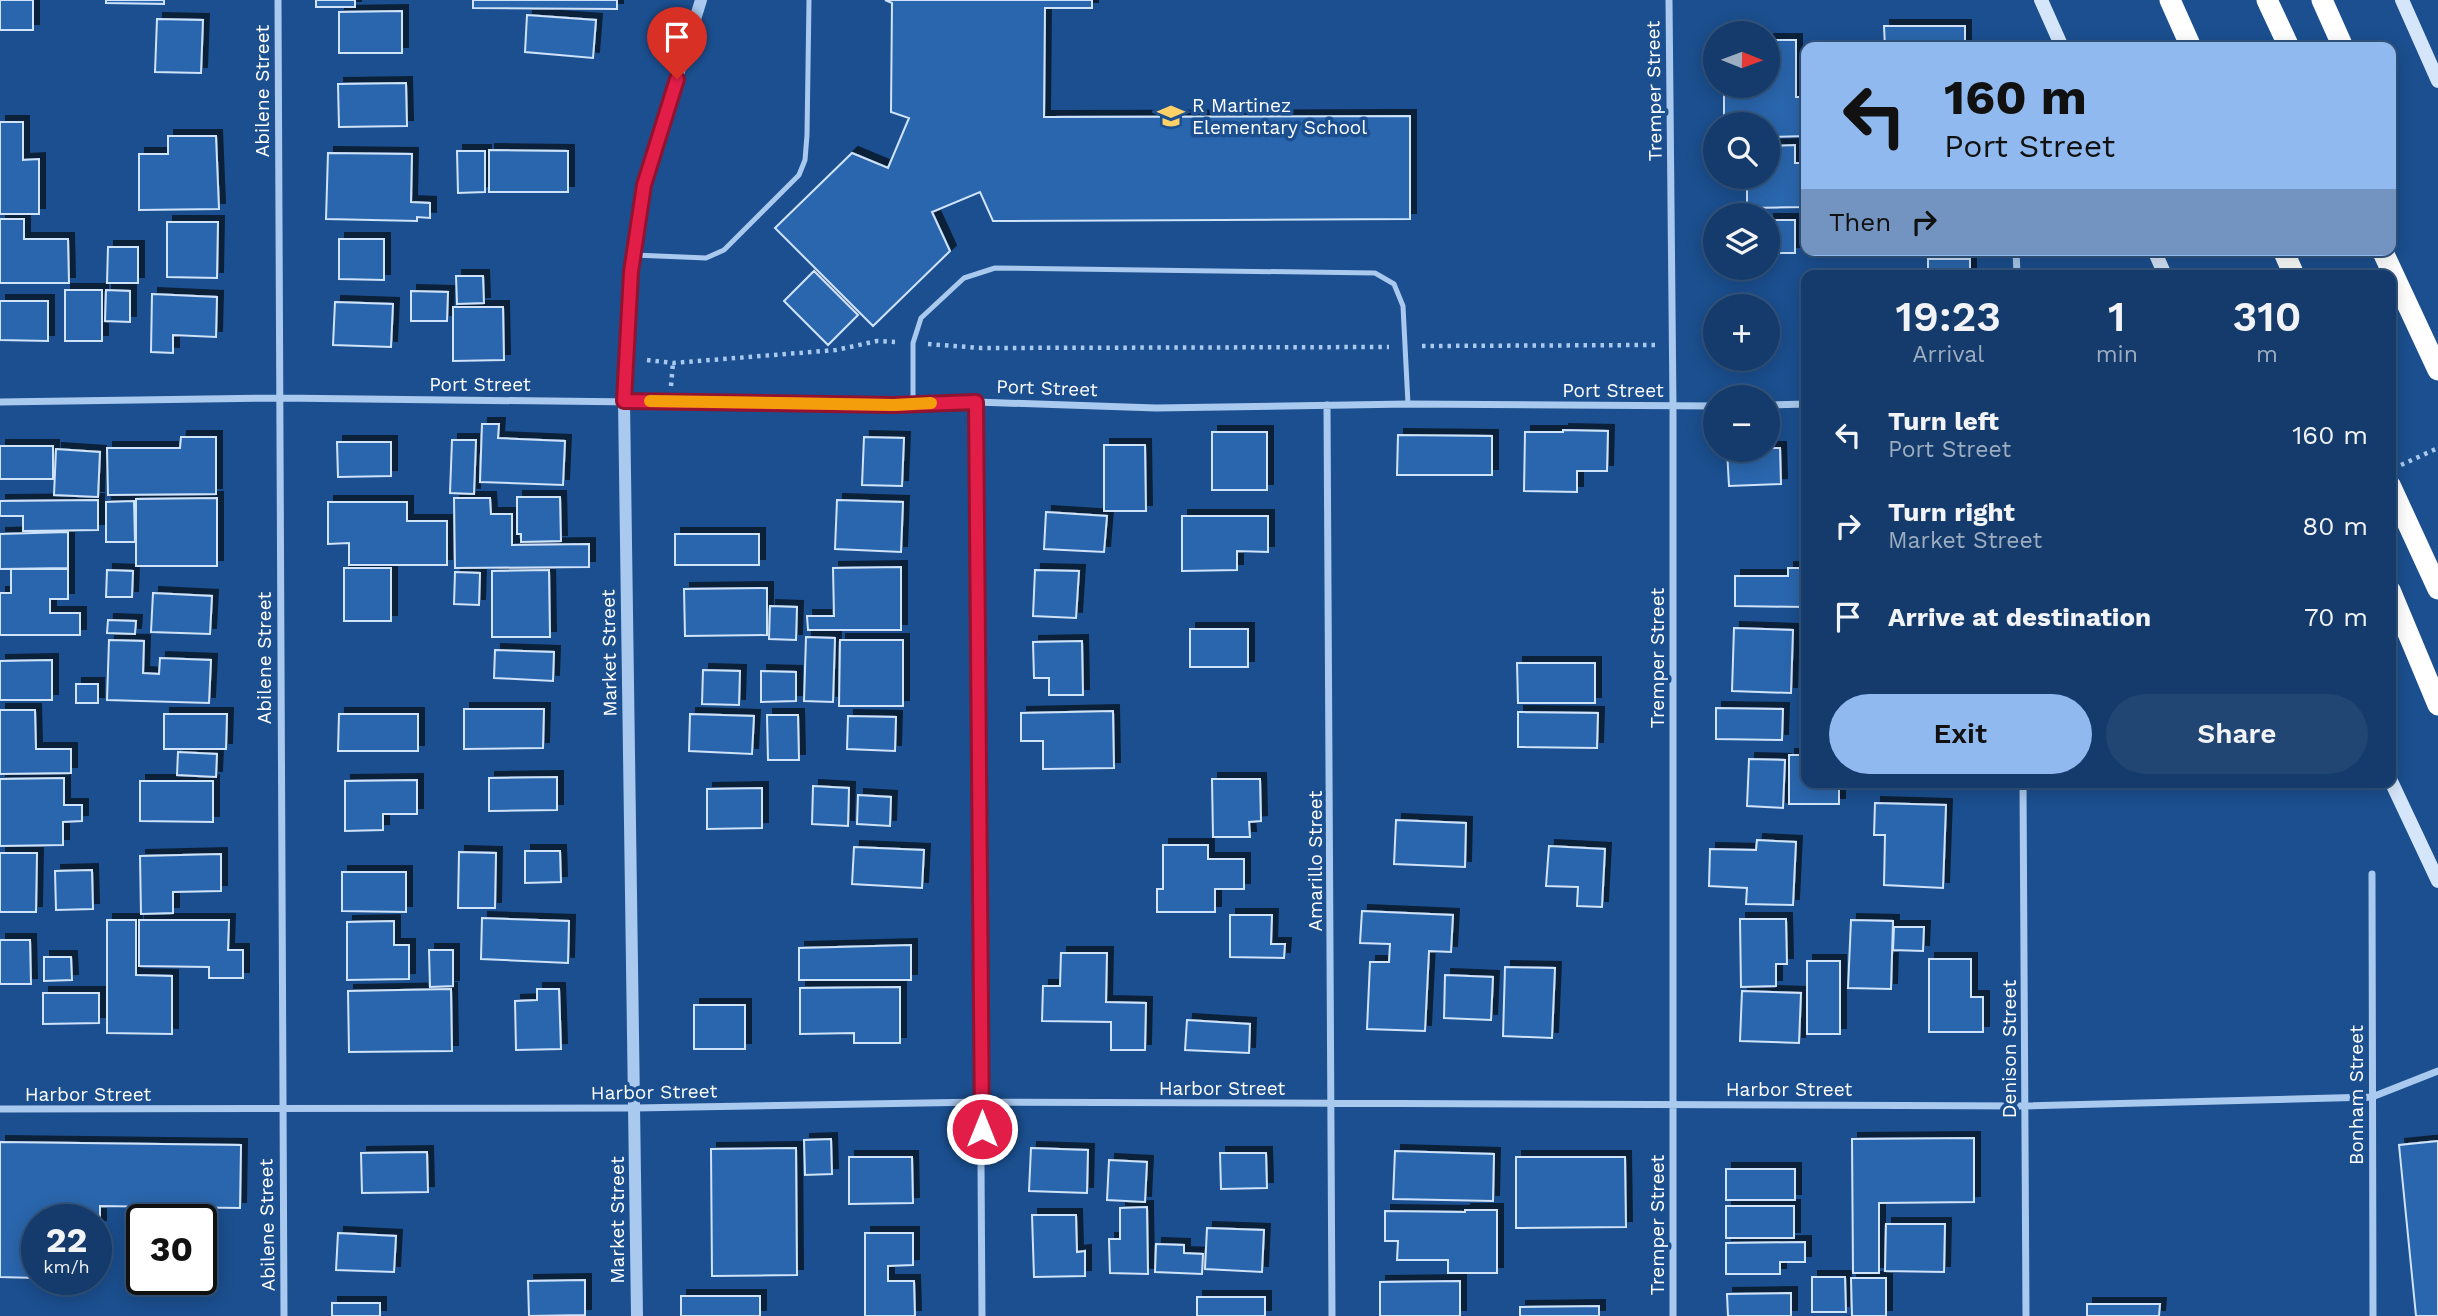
<!DOCTYPE html>
<html lang="en">
<head>
<meta charset="utf-8">
<style>
	body { margin:0; font-family:"Work Sans",sans-serif; background:#214673; color:#f1f3f6; height:100vh; display:flex; flex-direction:column; font-size:26px; white-space:nowrap }
	* { box-sizing:border-box; margin:0 }
	p { font-size:23px; color:#9dadc1 }
	.icon { flex:none; width:38px; height:38px; fill:none; stroke:currentColor; stroke-width:2; stroke-linecap:round; stroke-linejoin:round }
	.map { position:relative; flex:1; overflow:hidden }
	.details { position:absolute; left:1801px; top:270px; width:595px; height:518px; display:flex; flex-direction:column; background:#143b6b; border-radius:14px; box-shadow:0 4px 18px #0003,0 0 0 2px #33557e }
	.details>* { flex:none }
	.banner { position:absolute; left:1801px; top:42px; width:595px; height:214px; border-radius:14px; box-shadow:0 4px 18px #0003,0 0 0 2px #33557e; background:#90b9f0; color:#111; overflow:hidden }
	.needle { width:46px; rotate:91deg }
	.fabs { position:absolute; left:1703px; top:21px; display:grid; gap:14px }
	.fabs a { display:grid; place-items:center; width:77px; height:77px; border-radius:50%; background:#143b6b; box-shadow:0 4px 18px #0003,0 0 0 2px #33557e; font-size:35px }
	.speed { position:absolute; left:21px; top:1204px; display:flex; gap:14px; font-size:35px; font-weight:700; text-align:center }
	.speed>* { display:grid; place-content:center; width:91px; height:91px; border-radius:50%; background:#143b6b; box-shadow:0 4px 18px #0003,0 0 0 2px #33557e; line-height:1 }
	.speed small { font-size:18px; font-weight:400 }
	.speed .limit { border:4px solid #111; border-radius:10px; background:#fff; color:#111 }
	.pin { position:absolute; display:grid; place-items:center; width:60px; height:60px; color:#fff; margin:-72px -30px; border-radius:50% 50% 50% 0; rotate:-45deg; box-shadow:0 0 7px #0007 }
	.pin .icon { rotate:45deg }
	.me { position:absolute; width:77px; margin:-38px; rotate:0deg; stroke-linejoin:round; filter:drop-shadow(0 0 5px #0008) }
	.turn { display:flex; align-items:center; gap:24px; height:147px; padding:0 28px; font-size:32px }
	.turn .icon { width:91px; height:91px; stroke-width:2.5 }
	.turn b { display:block; font-size:49px; line-height:60px }
	.then { display:flex; align-items:center; height:66px; padding:0 28px; background:#0003; gap:14px; font-size:26px }
	.eta { display:flex; justify-content:space-evenly; align-items:center; height:119px; text-align:center }
	.eta b { font-size:42px; font-weight:600; line-height:49px }
	.action { display:flex; gap:14px; margin-top:auto; padding:14px 28px }
	.action a { flex:1; height:80px; border-radius:42px; background:#90b9f0; color:#111; font-size:28px; font-weight:600; line-height:80px; text-align:center }
	.action a+a { background:#214673; color:#f1f3f6 }
	ul { padding:0; list-style:none }
	li { display:flex; align-items:center; gap:21px; height:91px; padding:0 28px }
	li div { flex:1 }
	li b { display:block; font-size:26px }
	li em { font-style:normal }
	.map>svg:first-child { display:block }
	.building { fill:#2a66ad; stroke:#cfe3fa; stroke-width:2; filter:url(#shadow) }
	.lines { fill:none; stroke-linecap:round; stroke-linejoin:round }
	.path { stroke:#a9c9ee; stroke-width:4.5; stroke-dasharray:3.5 5; stroke-linecap:butt }
	.service { stroke:#a9c9ee; stroke-width:5 }
	.minor { stroke:#a9c9ee; stroke-width:7 }
	.tertiary { stroke:#a9c9ee; stroke-width:12 }
	.secondary { stroke:#d6e6fa; stroke-width:14 }
	.motorway { stroke:#fff; stroke-width:21 }
	.route-casing { stroke:#92132f; stroke-width:18 }
	.route { stroke:#e11d48; stroke-width:12 }
	.slow { stroke:#f59e0b; stroke-width:12 }
	.labels { text-anchor:middle; dominant-baseline:central; stroke-width:7; stroke-linejoin:round; paint-order:stroke }
	.street-label { font-size:19px; fill:#fff; stroke:#1b4f8f }
	.poi-label { font-size:19px; fill:#fff; stroke:#1b4f8f; text-anchor:start }
</style>
</head>
<body>
<div class="map">
<svg width="2438" height="1316" viewBox="0 0 2438 1316">
	<defs>
		<filter id="shadow"><feDropShadow dx="6" dy="-6" stdDeviation="0" flood-color="#0009"/></filter>
	</defs>
	<rect width="100%" height="100%" fill="#1b4f8f"/>
	<!-- building -->
	<path class="building" d="M0 0H33V30H0Z
		M106 0H164V4L106 3Z
		M316 0H355V7H316Z
		M473 0H617V9L473 8Z
		M885 0H1092V8H1045L1044 117 1410 116V219L993 221 980 192 932 212 950 251 873 326 775 228 852 153 888 168 909 118 891 112 892 3Z
		M402 11V53H339V12Z
		M527 15 596 20 593 58 525 52Z
		M157 19 203 20 201 73 155 72Z
		M1884 26H1965V47H1885Z
		M1768 40H1796V97H1806V136L1768 137V124H1724V86H1768Z
		M406 83 407 126 339 127 338 84Z
		M0 122H23V160L39 159V214H0Z
		M168 136H216L219 209 139 210V154H168Z
		M1795 145V163H1806V207L1747 208V177H1768V146Z
		M489 150 568 151V192H489Z
		M457 151H485V192L458 193Z
		M328 153 412 154 411 202 430 203V218L417 217V221L326 219Z
		M0 219H24V239H68L69 283H0Z
		M1768 220H1795V253H1768Z
		M167 222H218L217 278 167 277Z
		M339 239H384V280L339 279Z
		M108 247H138V283H107Z
		M1928 259H1970V275H1928Z
		M814 271 858 315 828 345 784 301Z
		M456 276H483L484 303 457 304Z
		M65 290H102V341H65Z
		M106 290 130 291V322L105 321Z
		M411 291 448 292 447 321H411Z
		M152 294 217 297 216 337 173 335V353L151 352Z
		M0 301H48V341L0 340Z
		M335 302 393 304 391 347 333 345Z
		M453 307H503L504 360 453 361Z
		M482 424H499L498 438 565 441 563 485 480 482Z
		M1563 430 1608 431 1607 471H1577V492L1524 491 1525 432H1563Z
		M1212 432H1267V490H1212Z
		M1398 435 1492 436V475H1397Z
		M181 437H216V494L108 495 107 448H180Z
		M864 437 904 438 902 486 862 485Z
		M452 440H476L474 494 450 493Z
		M337 442H391V476L338 477Z
		M1104 445H1145L1146 511H1104Z
		M0 446H53V479H0Z
		M1768 448H1780L1781 484 1729 486 1727 450Z
		M56 449 100 452 98 497 54 495Z
		M517 497H560L561 541 521 542V534H517Z
		M217 498V566H136V499Z
		M454 498H490L491 514H512V545L589 544V567L455 568Z
		M98 500V530L23 531V516H0V501Z
		M837 500 903 502 901 552 835 549Z
		M134 501 135 542H106V502Z
		M328 502H407V521H447V565H349V543L328 544Z
		M1046 512 1107 516 1104 552 1044 549Z
		M1182 516H1268V552L1237 551V570L1182 571Z
		M68 532V568L0 569V534Z
		M675 534H759V565H675Z
		M901 567V630H808L807 616H834L833 568Z
		M344 568H391V621H344Z
		M1788 568H1806V607L1735 606V576H1788Z
		M11 569H68V599H50V613H80V635H0V593H11Z
		M107 570 133 571 132 597H106Z
		M549 570 550 637H492V571Z
		M1035 570 1079 571 1076 618 1033 616Z
		M455 572 480 573 479 605 454 604Z
		M767 588V635L685 636 684 589Z
		M153 593 212 596 210 634 151 632Z
		M770 606 797 607 796 640 769 639Z
		M108 620 136 621 135 634 107 633Z
		M1734 628 1793 630 1791 693 1732 691Z
		M1190 629H1248V667H1190Z
		M806 637 835 638 833 702 804 701Z
		M109 640 144 641 143 673 159 674 160 658 211 660 209 703 107 700Z
		M840 640H903V706H839Z
		M1082 641 1083 695H1049V678H1034L1033 642Z
		M495 650 554 652 553 681 494 678Z
		M52 660V700H0V661Z
		M1517 663H1595V703H1518Z
		M703 670 740 671 739 705 702 704Z
		M761 671 796 672V701L761 702Z
		M76 684H98V703H76Z
		M1716 708 1783 709 1782 740 1716 739Z
		M464 709H544L543 748 464 749Z
		M0 710H35L36 749H71V773L0 774Z
		M1113 711 1114 768 1043 769V741H1021V713Z
		M1518 712 1598 713 1597 748 1518 747Z
		M164 714H227L226 749H164Z
		M339 714H418V751H338Z
		M690 714 754 716 752 754 689 751Z
		M767 715H798L799 760H768Z
		M848 716 896 717 895 751 847 749Z
		M178 752 217 754 216 777 177 775Z
		M1789 755H1806V782H1839V804H1789Z
		M1749 759 1785 760 1783 808 1747 806Z
		M557 777V810L489 811V778Z
		M64 778V805H82V821L63 822V845L0 846V779Z
		M1212 779H1260L1261 821 1249 822 1250 837H1213Z
		M417 780V814H383V830L345 831V781Z
		M140 781H213V822L140 821Z
		M813 786 849 788 848 826 812 824Z
		M762 788V828L707 829V789Z
		M858 795 891 797 890 826 857 824Z
		M1875 803 1946 805 1943 888 1884 885 1885 835H1874Z
		M1396 820 1466 823 1465 867 1394 864Z
		M1757 840 1796 842 1793 905 1746 904 1747 888 1709 886 1710 849 1756 850Z
		M1163 845H1208V859H1244V889H1215V912H1157V889H1163Z
		M1549 846 1605 849 1602 907 1577 906 1578 887 1546 886Z
		M854 847 924 850 922 888 852 884Z
		M525 851H560L561 882 525 883Z
		M459 852 496 853 495 908H458Z
		M0 853H37L36 912H0Z
		M221 854V891L173 892V913L141 914 140 856Z
		M92 870 93 909 56 910 55 871Z
		M342 872H406V912L342 911Z
		M1362 911 1453 915 1451 952 1429 951 1425 1031 1367 1029 1370 962H1389L1390 944 1360 943Z
		M1230 915H1272L1271 944H1285L1284 958 1230 957Z
		M482 918 569 921 568 963 481 959Z
		M1740 919H1786L1787 964H1776V986L1741 987Z
		M107 920H136V975L172 976V1034L107 1033Z
		M139 920H229L228 950H243V978H209V967L139 966Z
		M1851 920 1893 921 1891 989 1848 988Z
		M394 921V945H409V979L347 980V922Z
		M1894 927H1924L1923 951 1893 950Z
		M0 940H30L31 984H0Z
		M911 945V980H799V948Z
		M429 950H453V986L430 987Z
		M1061 953H1107L1106 1002 1146 1003 1145 1050H1111V1022L1042 1021 1043 986H1060Z
		M44 957H71L72 980 44 981Z
		M1929 959H1971V997H1983V1032H1929Z
		M1807 961H1840V1034H1807Z
		M1505 967 1555 968 1552 1038 1503 1036Z
		M1445 975 1493 977 1491 1020 1444 1018Z
		M900 987V1043H854V1033L800 1034V988Z
		M451 989 452 1051 349 1052 348 991Z
		M537 989H559L561 1049 516 1050 515 1001 537 1000Z
		M1742 991 1801 993 1799 1043 1740 1041Z
		M43 993H99V1023L43 1024Z
		M694 1005H745V1049H694Z
		M1187 1020 1250 1024 1249 1053 1185 1050Z
		M1974 1138V1202L1879 1203V1273H1853L1852 1139Z
		M831 1139 832 1174 805 1175 804 1140Z
		M2438 1141V1316H2416L2399 1145Z
		M0 1142 241 1145 240 1208 100 1206V1226H96V1220H37V1278L0 1277Z
		M796 1148 797 1275 712 1276 711 1149Z
		M1031 1148 1088 1150 1087 1193 1029 1191Z
		M1395 1151 1494 1154 1493 1201 1393 1199Z
		M427 1152 428 1192 362 1193 361 1153Z
		M1220 1153H1266L1267 1188 1221 1189Z
		M849 1157H912L913 1203 849 1204Z
		M1516 1157H1625L1626 1227 1516 1228Z
		M1109 1160 1147 1162 1145 1202 1107 1200Z
		M1726 1169H1795V1200H1726Z
		M1726 1206H1794V1238H1726Z
		M1147 1207 1148 1274 1110 1273 1109 1239H1120V1208Z
		M1465 1210H1497V1273H1448V1260H1397L1398 1241H1385V1211L1465 1212Z
		M163 1214 211 1217 210 1244H201V1220H163Z
		M1032 1215H1076L1077 1252 1085 1251V1276L1034 1277Z
		M1886 1224H1945L1944 1272 1885 1271Z
		M1207 1228 1264 1230 1262 1272 1205 1269Z
		M338 1233 396 1236 394 1272 336 1270Z
		M865 1233H913V1265L888 1266V1281H914L915 1316H865Z
		M1805 1242V1262H1780V1274H1726V1243Z
		M1156 1244 1184 1245V1253L1203 1254 1202 1274 1155 1272Z
		M1812 1277H1845L1846 1312H1812Z
		M1851 1278H1886V1316H1852Z
		M585 1280V1315L529 1316 528 1281Z
		M1460 1281V1316H1380V1282Z
		M1791 1293V1316H1728L1727 1294Z
		M681 1296H760V1316H681Z
		M1197 1297H1265V1316H1197Z
		M332 1303H380V1316H332Z
		M2087 1304H2160L2159 1316H2087Z
		M1599 1306V1316H1520V1307Z"/>
	<g class="lines">
		<!-- path -->
		<path class="path" d="M928 344 981 348 1389 347
			M1422 346 1655 345
			M647 360 673 363 836 350 877 341 895 342
			M671 386 673 363
			M2401 465 2438 448"/>
		<!-- service -->
		<path class="service" d="M634 255 706 258 724 250 799 175 805 160 807 135 809 0
			M913 404V343L921 318 964 278 995 268 1375 273 1394 284 1403 306 1408 404"/>
		<!-- minor -->
		<path class="minor" d="M278 0 284 1316
			M1669 0 1673 406V1316
			M2016 250 2017 275
			M0 402 279 398 894 405 976 402 1156 408 1408 404 1715 406
			M976 402 982 1316
			M1327 405 1332 1316
			M1768 405 1806 404
			M2023 782 2026 1316
			M2372 874 2373 1316
			M0 1109 635 1108 982 1102 2025 1106 2372 1097 2438 1071"/>
		<!-- tertiary -->
		<path class="tertiary" d="M637 1316 624 401 631 272 644 185 701 0"/>
		<!-- secondary -->
		<path class="secondary" d="M2041 0 2062 47
			M2402 0 2438 81
			M2154 250 2165 275
			M2390 779 2438 881"/>
		<!-- motorway -->
		<path class="motorway" d="M2170 0 2191 47
			M2267 0 2289 47
			M2322 0 2343 47
			M2283 250 2294 275
			M2382 250 2438 370
			M2390 485 2438 589
			M2390 590 2438 705"/>
	</g>
	<g class="lines">
		<defs>
			<path id="route" d="M677 79 644 185 631 272 624 401 894 405 976 402 982 1129"/>
		</defs>
		<!-- route casing -->
		<use href="#route" class="route-casing"/>
		<!-- route -->
		<use href="#route" class="route"/>
		<!-- slow -->
		<path class="slow" d="M650 401 894 405 931 403"/>
	</g>
	<!-- icons -->
	<defs>
		<symbol id="school-bare" viewBox="-9 -9 18 18"><path d="M0-5L7-2L0 1L-7-2ZM-4 1L0 2.5L4 1V4Q0 6-4 4Z" fill="#ffd166" stroke="#1b4f8f" stroke-width="2.5" paint-order="stroke"/></symbol>
	</defs>
	<g fill-rule="evenodd">
		<use href="#school-bare" x="1152" y="97" width="38" height="38"/>
	</g>
	<g class="labels">
		<!-- street labels -->
		<g class="street-label">
			<text transform="translate(262 91) rotate(-90)">Abilene Street</text>
			<text transform="translate(1654 91) rotate(-91)">Tremper Street</text>
			<text x="480" y="384">Port Street</text>
			<text transform="translate(1047 388) rotate(2)">Port Street</text>
			<text x="1613" y="390">Port Street</text>
			<text transform="translate(609 653) rotate(-91)">Market Street</text>
			<text transform="translate(264 658) rotate(-90)">Abilene Street</text>
			<text transform="translate(1657 658) rotate(-90)">Tremper Street</text>
			<text transform="translate(1315 861) rotate(-90)">Amarillo Street</text>
			<text transform="translate(2009 1049) rotate(-90)">Denison Street</text>
			<text x="1222" y="1088">Harbor Street</text>
			<text x="1789" y="1089">Harbor Street</text>
			<text transform="translate(654 1092) rotate(-1)">Harbor Street</text>
			<text x="88" y="1094">Harbor Street</text>
			<text transform="translate(2356 1095) rotate(-90)">Bonham Street</text>
			<text transform="translate(617 1220) rotate(-90)">Market Street</text>
			<text transform="translate(267 1225) rotate(-91)">Abilene Street</text>
			<text transform="translate(1657 1225) rotate(-90)">Tremper Street</text>
		</g>
		<!-- poi labels -->
		<g class="poi-label">
			<text x="1192" y="105">R Martinez<tspan x="1192" dy="22">Elementary School</tspan></text>
		</g>
	</g>
</svg>
<div class="fabs">
<a><svg class="needle" viewBox="-14 -14 28 28"><path d="M0-13l5 13h-10z" fill="#e53935"/><path d="M0 13l5-13h-10z" fill="#9dadc1"/></svg></a>
<a><svg class="icon" aria-label="search" viewBox="0 0 24 24"><circle cx="10" cy="10" r="6"/><path d="M15 15l6 6"/></svg></a>
<a><svg class="icon" aria-label="layers" viewBox="0 0 24 24"><path d="M12 4l9 5-9 5-9-5zM3 14l9 5 9-5"/></svg></a>
<a>+</a>
<a>−</a>
</div>
<div class="speed"><div>22<small>km/h</small></div><div class="limit">30</div></div>
<div class="pin" style="left:677px;top:79px;background:#d93025"><svg class="icon" aria-label="arrive" viewBox="0 0 24 24"><path d="M6 21V4h12l-3 4 3 4H6"/></svg></div>
<svg class="me" style="left:982px;top:1129px" viewBox="-20 -20 40 40"><circle r="17" fill="#e11d48" stroke="#fff" stroke-width="3"/><path d="M0-11L8 9 0 5-8 9z" fill="#fff"/></svg>
<div class="banner">
<div class="turn"><svg class="icon" aria-label="left" viewBox="0 0 24 24"><path d="M17 20v-9H6M10 6l-5 5 5 5"/></svg><div><b>160 m</b>Port Street</div></div>
<div class="then">Then<svg class="icon" aria-label="right" viewBox="0 0 24 24"><path d="M7 20v-9h11M14 6l5 5-5 5"/></svg></div>
</div>
<section class="details">
<div class="eta">
<div><b>19:23</b><p>Arrival</p></div>
<div><b>1</b><p>min</p></div>
<div><b>310</b><p>m</p></div>
</div>
<ul>
<li><svg class="icon" aria-label="left" viewBox="0 0 24 24"><path d="M17 20v-9H6M10 6l-5 5 5 5"/></svg><div><b>Turn left</b><p>Port Street</p></div><em>160 m</em></li>
<li><svg class="icon" aria-label="right" viewBox="0 0 24 24"><path d="M7 20v-9h11M14 6l5 5-5 5"/></svg><div><b>Turn right</b><p>Market Street</p></div><em>80 m</em></li>
<li><svg class="icon" aria-label="arrive" viewBox="0 0 24 24"><path d="M6 21V4h12l-3 4 3 4H6"/></svg><div><b>Arrive at destination</b></div><em>70 m</em></li>
</ul>
<div class="action"><a>Exit</a><a>Share</a></div>
</section>
</div>
</body>
</html>
